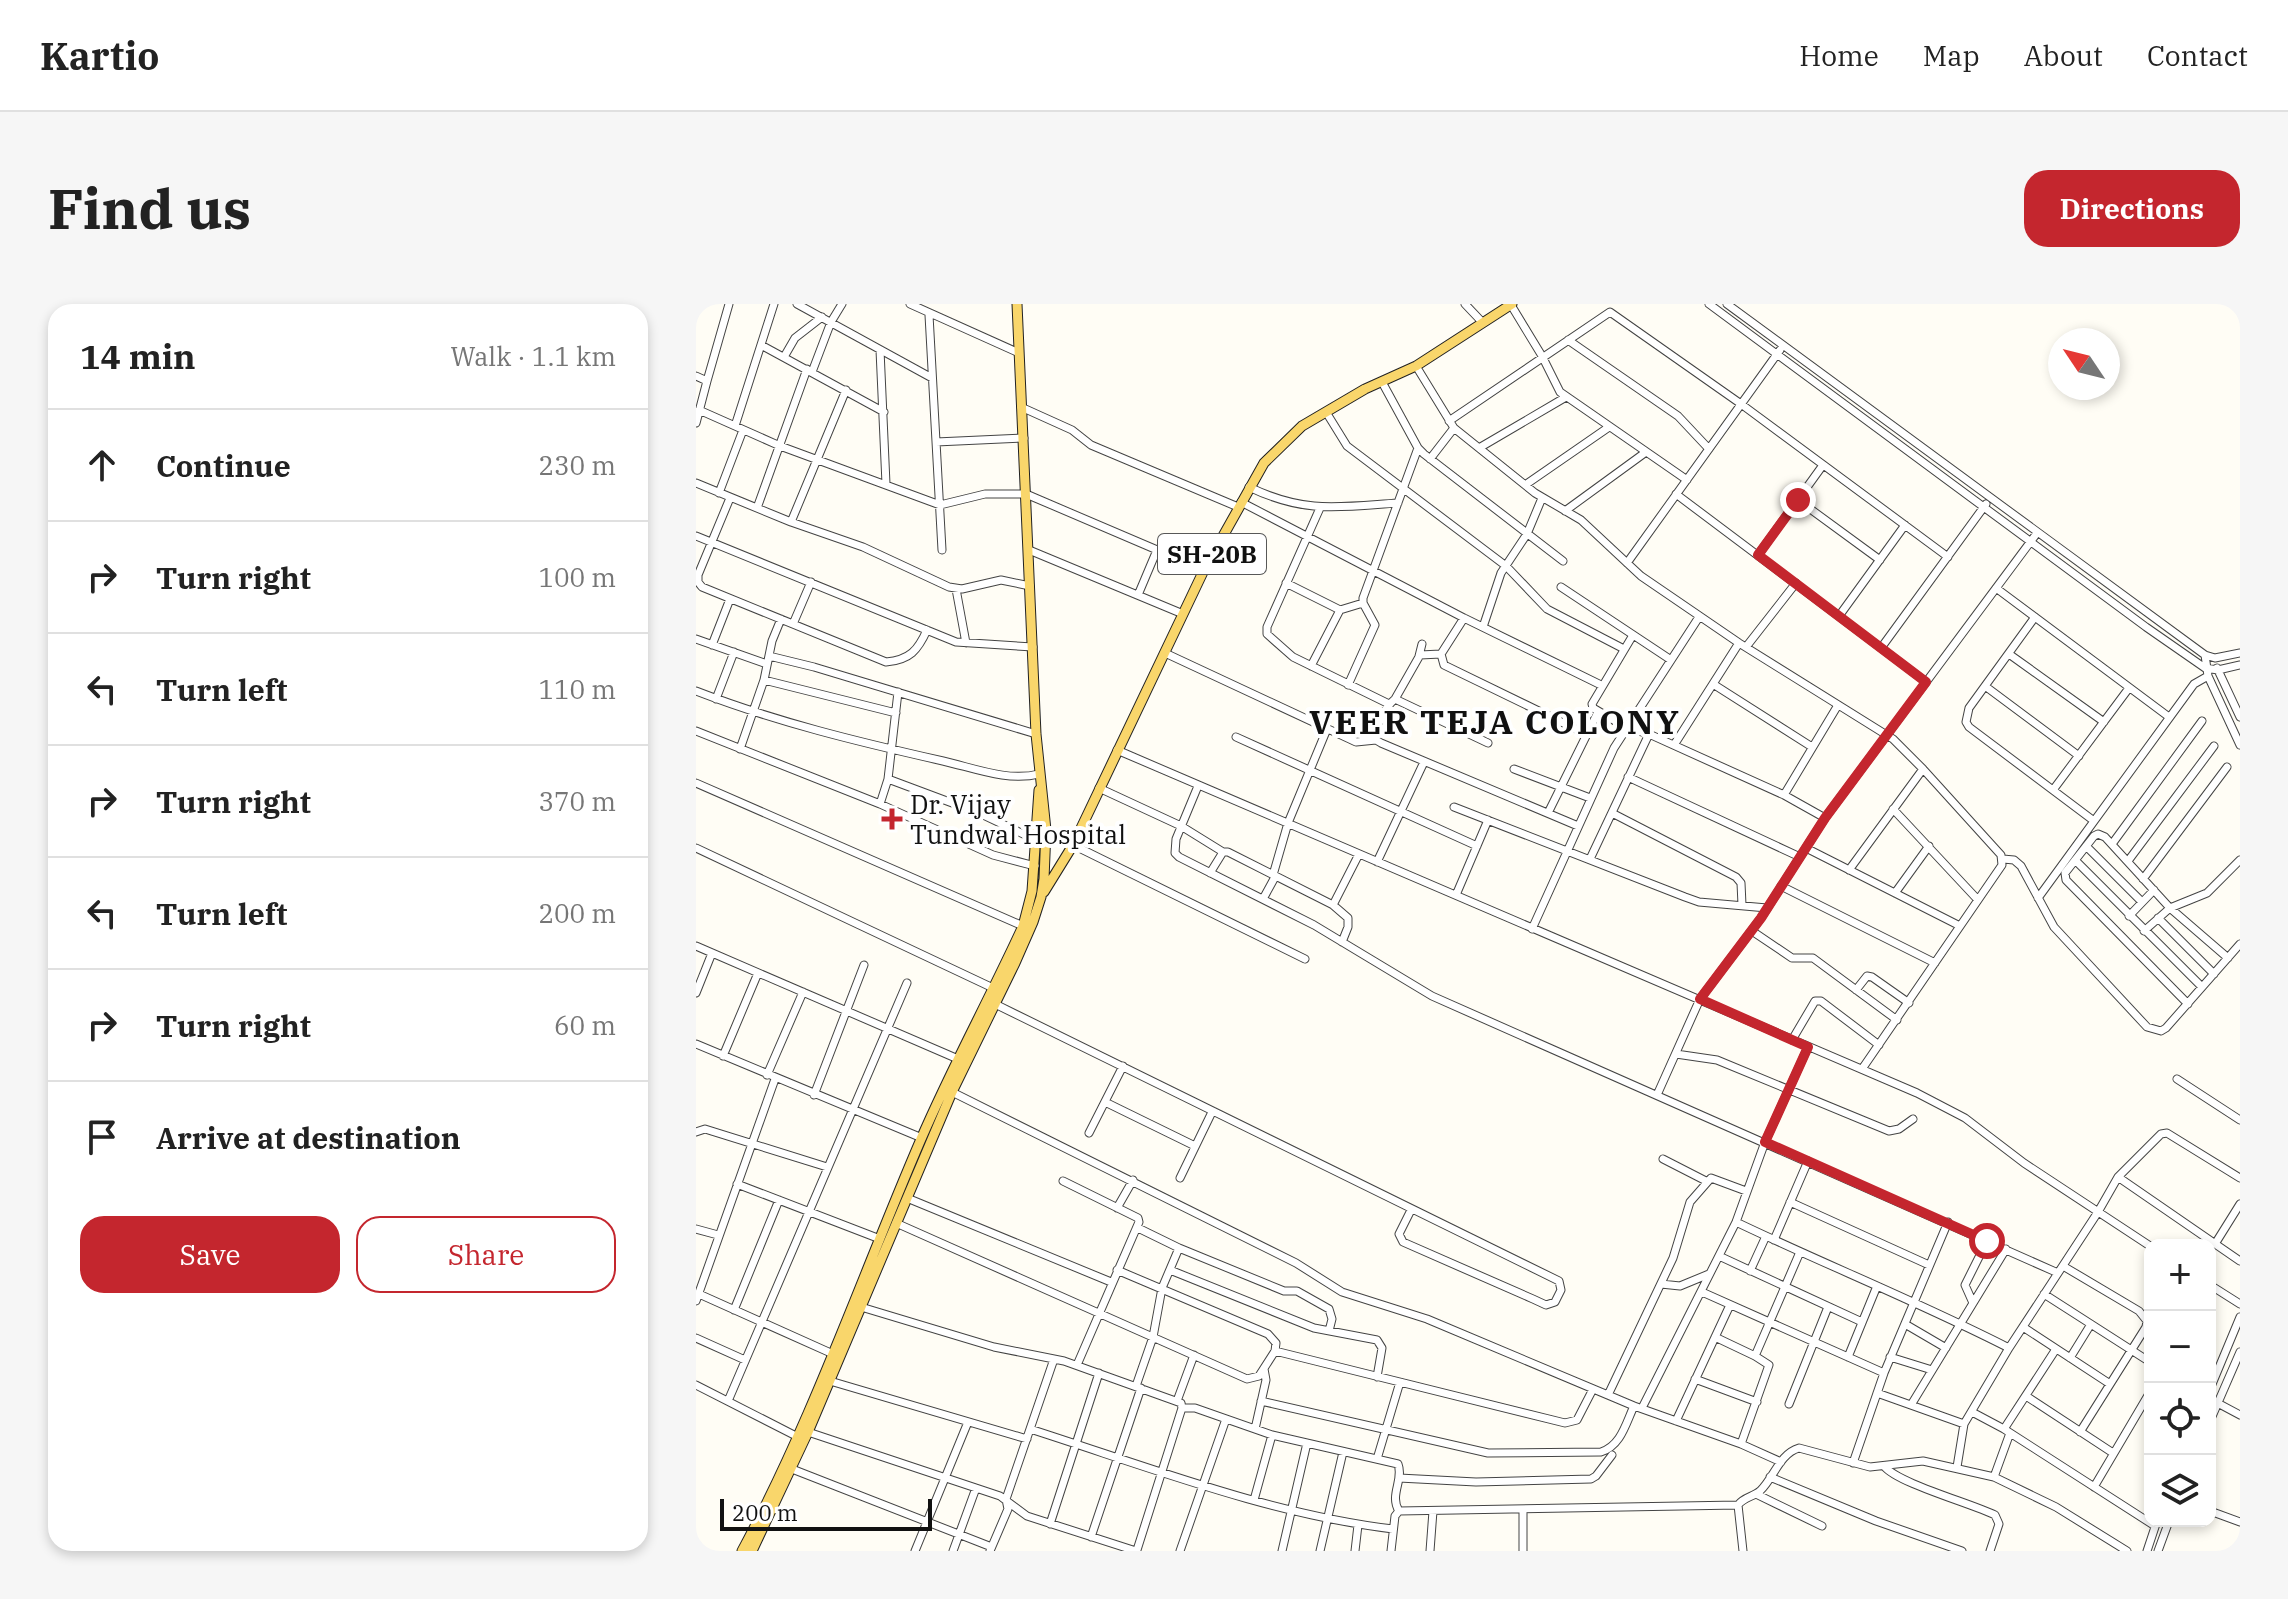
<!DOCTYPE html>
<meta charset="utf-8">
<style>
:root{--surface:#fff;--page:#f6f6f6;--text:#222;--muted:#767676;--line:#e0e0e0;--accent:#c4262e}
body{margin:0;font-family:"IBM Plex Serif",serif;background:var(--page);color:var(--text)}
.controls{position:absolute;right:24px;bottom:24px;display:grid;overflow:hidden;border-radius:16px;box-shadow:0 4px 12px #0003}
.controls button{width:72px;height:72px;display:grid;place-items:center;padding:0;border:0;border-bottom:2px solid var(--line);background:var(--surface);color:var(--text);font:40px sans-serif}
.compass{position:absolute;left:1352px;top:24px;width:72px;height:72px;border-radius:50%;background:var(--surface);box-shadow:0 4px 12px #0003;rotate:305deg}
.scale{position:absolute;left:24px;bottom:20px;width:212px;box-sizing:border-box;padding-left:8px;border:4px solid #111;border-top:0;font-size:22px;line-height:28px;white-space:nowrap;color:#111;-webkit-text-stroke:6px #fff;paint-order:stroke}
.stop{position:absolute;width:24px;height:24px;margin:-18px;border:6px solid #c4262e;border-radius:50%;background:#fff}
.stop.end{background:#c4262e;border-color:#fff;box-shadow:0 2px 8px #0008}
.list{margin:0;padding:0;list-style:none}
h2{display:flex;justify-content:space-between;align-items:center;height:104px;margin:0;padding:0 32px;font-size:34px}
h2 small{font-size:26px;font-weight:400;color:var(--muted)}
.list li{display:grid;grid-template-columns:52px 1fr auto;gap:24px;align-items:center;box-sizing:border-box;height:112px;padding:0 32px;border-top:2px solid var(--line)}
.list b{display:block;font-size:30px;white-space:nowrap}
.list em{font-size:26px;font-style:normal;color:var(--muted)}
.actions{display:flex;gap:16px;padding:24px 32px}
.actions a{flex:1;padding:18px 0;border:2px solid var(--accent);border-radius:24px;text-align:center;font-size:28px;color:var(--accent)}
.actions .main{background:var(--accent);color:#fff}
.icon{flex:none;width:44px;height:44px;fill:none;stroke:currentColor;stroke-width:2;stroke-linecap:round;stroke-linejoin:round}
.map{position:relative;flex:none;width:1544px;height:1247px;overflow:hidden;border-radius:24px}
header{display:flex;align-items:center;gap:48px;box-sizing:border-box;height:112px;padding:0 40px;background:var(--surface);border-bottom:2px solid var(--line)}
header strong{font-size:38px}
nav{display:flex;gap:44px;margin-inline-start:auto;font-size:28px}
.intro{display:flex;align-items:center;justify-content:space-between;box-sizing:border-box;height:192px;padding:0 48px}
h1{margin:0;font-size:56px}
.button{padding:20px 36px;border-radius:24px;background:var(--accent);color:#fff;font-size:28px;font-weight:700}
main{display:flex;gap:48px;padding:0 48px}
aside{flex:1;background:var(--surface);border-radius:24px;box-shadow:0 4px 12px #0003}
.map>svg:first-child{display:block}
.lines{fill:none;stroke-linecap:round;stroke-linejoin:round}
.minor-casing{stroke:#444;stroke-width:9}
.major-casing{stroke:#222;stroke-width:11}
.minor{stroke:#fff;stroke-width:7}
.major{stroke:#f9d66b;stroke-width:9}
.route{stroke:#c4262e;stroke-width:10}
.poi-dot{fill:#c4262e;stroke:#fff;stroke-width:3}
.labels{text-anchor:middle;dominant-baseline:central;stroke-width:8;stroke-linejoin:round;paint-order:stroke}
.shield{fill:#fff;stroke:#585858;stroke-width:2}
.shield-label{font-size:24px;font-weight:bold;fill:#111}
.poi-label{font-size:26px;fill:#111;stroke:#fff;text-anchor:start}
.district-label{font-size:34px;font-weight:bold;letter-spacing:2px;fill:#111;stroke:#fff}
</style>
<header>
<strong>Kartio</strong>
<nav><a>Home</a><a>Map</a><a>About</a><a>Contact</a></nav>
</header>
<div class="intro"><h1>Find us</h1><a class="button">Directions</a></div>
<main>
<aside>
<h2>14 min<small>Walk · 1.1 km</small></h2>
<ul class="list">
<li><svg class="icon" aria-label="ahead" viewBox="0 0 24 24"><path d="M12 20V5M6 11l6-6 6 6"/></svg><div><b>Continue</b></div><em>230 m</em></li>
<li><svg class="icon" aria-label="right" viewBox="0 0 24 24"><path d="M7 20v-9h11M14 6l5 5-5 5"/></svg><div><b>Turn right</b></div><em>100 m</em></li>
<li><svg class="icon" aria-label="left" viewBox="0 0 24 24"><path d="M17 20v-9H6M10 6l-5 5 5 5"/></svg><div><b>Turn left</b></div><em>110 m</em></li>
<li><svg class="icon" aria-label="right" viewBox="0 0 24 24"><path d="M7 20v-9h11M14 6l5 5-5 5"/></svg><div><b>Turn right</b></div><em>370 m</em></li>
<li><svg class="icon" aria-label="left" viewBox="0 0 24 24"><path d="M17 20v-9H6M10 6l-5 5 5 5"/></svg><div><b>Turn left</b></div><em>200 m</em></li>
<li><svg class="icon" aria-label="right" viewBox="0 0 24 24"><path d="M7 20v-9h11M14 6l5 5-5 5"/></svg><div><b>Turn right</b></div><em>60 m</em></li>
<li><svg class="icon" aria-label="arrive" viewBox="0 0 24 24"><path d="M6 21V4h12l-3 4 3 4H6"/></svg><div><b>Arrive at destination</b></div></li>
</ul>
<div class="actions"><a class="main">Save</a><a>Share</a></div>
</aside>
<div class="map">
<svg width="1544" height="1247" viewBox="0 0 1544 1247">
<rect width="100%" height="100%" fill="#fffdf5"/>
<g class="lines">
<defs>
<path id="minor" d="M101,0l135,74
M214,0l109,49
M769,0l18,19
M1013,0l437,323 59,41 13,2 22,-5
M1031,0l478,351 10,3 25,-5
M815,1l31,51 18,36 127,88
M233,11l13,235
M872,36l110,76 31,33
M65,41l123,67
M184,46l6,134
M88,53l11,-19 27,-21
M720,62l38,62 81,65 46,27 60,56 98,67 154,96 30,30 78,86 1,10 -140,204
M116,68l19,-50 11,-18
M0,72l11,5 22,-77
M686,78l36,66 6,6 139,107
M325,103l51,23 19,15 147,62
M3,106l81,36 160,59 45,-11h41l178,76
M630,108l21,34 159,120 41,43 77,40
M753,117l161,-109 131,92 207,153
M0,119l11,-42
M39,122l39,-122
M240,138l88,-4
M783,144l87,-51
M734,155l24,-31
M0,179l95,39 72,25 86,40 13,2 39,-9 29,6
M829,181l84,-58
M553,183c56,27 90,20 149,16
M23,189l24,-63
M980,190l250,188
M34,194l-32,77v7l4,5 184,75c24,-2 32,-12 41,-32
M1102,196l82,60
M545,198l223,116 137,67
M61,204l50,-139
M624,204l-53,119v7l26,23 96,47
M869,207l81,-59
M95,218l55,-132
M0,232l260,106 77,5
M333,246l154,64
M1062,251l65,-90
M931,259l153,-213
M590,279l54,27
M865,283l110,73
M1300,284l173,129
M260,285l10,54
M442,291l19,-45
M1143,312l66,-91
M1339,313l-66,91 -3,14 3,5 125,94
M768,314l-23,36 3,11 142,69
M97,320l18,-42
M787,323l18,-54 26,-39 15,-36
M937,331l-41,69 1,4 34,20 22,6 135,61 41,23
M0,335l71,25
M16,341l18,-46
M1050,343l50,-64
M1185,344l105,-144
M469,349l191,89 20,-2
M1313,350l95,68
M1509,351l3,21 32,69
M73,352l45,11 222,67
M723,352l3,-12
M615,362l29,-56 23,-7
M1521,364l23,49
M68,376l132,33
M1017,380l99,63
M652,381l27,-60 -12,-22v-5l55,-150
M1289,382l94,70
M0,387c80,31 163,51 247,70 31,7 65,21 96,13
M20,395l18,-47
M699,395l25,-44 21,-1
M0,427l184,73 113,51 42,11
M540,433l241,109
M792,439l-93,-44c-10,8 -20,29 -19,41l5,3 197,83
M978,441l65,-102
M44,445l24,-69 8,-39 9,-22
M421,446l800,343 48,25 59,45 126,83
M818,465l76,29
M932,473l172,80
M192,475l91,34 57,27
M0,479l327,143
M502,482l-22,53 -1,14 4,4 135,68 118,71 626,277
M403,484l82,38 42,26
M1357,486l76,-102
M1088,491l54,-90
M184,500l8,-25 10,-87
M758,503l231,90 14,5 68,6
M1197,505l85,91
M852,509l50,-101
M916,509l124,64 5,6 1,22
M1416,540l90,-123
M377,541l232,114
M1390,542l56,56
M0,544l297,140
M1110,544l154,78
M894,555l59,-125
M1307,555l11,1 7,6 33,61 93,100 14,4 5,-3 74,-84
M1379,556l127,127
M1432,557l86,-115
M681,558l47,-100
M1153,566l74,-101
M514,569l13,-21h5l105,53 15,13v9l-6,15
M1447,575l84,-112
M1085,582l154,77
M1199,589l34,-47
M760,591l32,-75
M1342,594l156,-214 14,-8
M567,595l12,-22 -2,-2 15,-52 39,-94
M637,601l26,-51
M1433,612l25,-26
M1462,614l56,56
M836,625l82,-181 85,-131
M1056,627l40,27h21l84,62
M1448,627l26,-23 37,-15 33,-33
M0,642l262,113
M1160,686l11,-14 5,1 37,26
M0,689l16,-40
M299,700l564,277 2,9 -6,12 -9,3 -13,-6 -130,-57 -4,-8 12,-24
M1492,700l-122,-124 -1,-7 29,-37 4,-2 7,3 65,71 58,50
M1096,736l23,-39h6l58,44
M0,740l226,94
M980,750l41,6 172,71 10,-2 14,-10
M27,752l35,-83
M71,771l36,-83
M1481,775l63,41
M256,788l344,171 46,29 85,27 207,87 107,38 40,18
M118,791l50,-130
M961,791l43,-96 61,-81 64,-100 212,-285
M409,798l90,44
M0,828l9,-3 122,38
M393,829l34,-67
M967,855l43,22
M1422,873l122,84
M484,874l32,-66
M367,877l75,37 1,4 -62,143
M41,880l143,55
M211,894l204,84
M1094,898l139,63
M421,904l16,-28
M1040,918c90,43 183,80 273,126
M200,919l351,156 12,-3 16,-25 1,-8 -8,-9 -151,-64
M442,924l41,20 105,43h13l32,18 3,10 -3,12
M0,925l22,6
M1078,936l34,-79
M1519,940l25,-40
M1023,952l143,66
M1367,962l76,45 8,10 -1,6 -66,105
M474,966l144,58 63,12 5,8 -5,29
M1054,967l16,-35
M965,980l19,2 29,-12
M1514,981l30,19
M1006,988l182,81
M3,990l134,60
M1348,990l106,68
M0,997l79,-222
M1277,999l-8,-18 22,-44
M165,1003l133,40 70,14 117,42 1,5 -45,142
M38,1006l45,-110
M1209,1020l41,24
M1327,1023l87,57
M1019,1033l40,19 14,9 -28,79
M0,1034l49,22
M579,1047l290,72 12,-3 16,-31
M1059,1052l45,-104
M1152,1053l29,-71
M1194,1053l42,13
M1374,1054l21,-34
M999,1075l62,23
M134,1077l197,58
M0,1081l100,51
M440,1082l17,-49 9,-49 17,-40
M1514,1085l30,-72
M1181,1089l87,31
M912,1091l65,-137 17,-56 21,-24 35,13
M1330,1092l87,57
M1514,1095l30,16
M32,1097l179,-418
M481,1097l17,-46
M565,1097l227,52 113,-1c20,-6 25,-29 33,-46
M1093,1100l39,-97
M1215,1101l95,-156
M486,1104h13l77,27 126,29c6,16 -9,31 1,47
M946,1104l94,-186 29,-80 43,-95
M1276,1108l32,17 151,97
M980,1117l54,-116
M1514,1117l30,-69
M334,1125c119,38 239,85 363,100
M559,1125l11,-49 -2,-11
M1308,1125l52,-80
M112,1128l192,64 27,20 109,35
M681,1155l23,-77
M1157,1159l31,-90 64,-151
M1188,1162c13,17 86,37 111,49l4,9 -9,27
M1261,1163l7,-43 45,-76 89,-136 20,-35 43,-43 6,-1 73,45
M96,1165l197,77
M1074,1173l106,44 86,30
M1298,1173l16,-44
M703,1174l77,4 115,-3 5,-3 16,-21
M1398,1183l56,-95
M1060,1190l66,32
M558,1196l18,-65
M827,1206v41
M1514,1207l30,11
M354,1220l49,-151
M395,1233l50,-149
M219,1247l53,-129
M257,1247l23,-63
M294,1247l18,-42 -2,-10 48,-140
M484,1247l46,-132
M586,1247l25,-108
M624,1247l23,-99
M659,1247l3,-26
M695,1247l4,-35 4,-5 339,-6
M734,1247l3,-40
M1047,1247l-5,-46c6,-8 15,-8 22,-14 14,-13 19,-37 39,-43l71,19 53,-6 71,16 62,30 71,44
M1451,1247l10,-30
M1462,1247l11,-30"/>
<path id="major" d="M348,588l29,-47 131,-275 60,-107 38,-37 63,-37 51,-23 96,-62
M46,1247c71,-132 120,-275 179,-412 31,-72 69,-141 102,-213l9,-35 7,-101
M56,1247l56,-119 144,-340 63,-129 18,-41 8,-25 3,-18 2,-49 -10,-96 -19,-430"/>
</defs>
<use href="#minor" class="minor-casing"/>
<use href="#major" class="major-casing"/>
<use href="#minor" class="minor"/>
<use href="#major" class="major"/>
</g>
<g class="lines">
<path class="route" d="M1102,196l-40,55 168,127 -101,136 -64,100 -61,81 108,48 -43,95 222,99"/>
</g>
<path class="poi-dot" d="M192 503h8v8h8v8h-8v8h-8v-8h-8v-8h8z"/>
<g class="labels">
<rect class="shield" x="462" y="230" width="108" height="40" rx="6"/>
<g class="shield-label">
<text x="516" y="250">SH-20B</text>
</g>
<g class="poi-label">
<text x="214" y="500">Dr. Vijay<tspan x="214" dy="30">Tundwal Hospital</tspan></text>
</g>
<g class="district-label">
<text x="799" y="417">VEER TEJA COLONY</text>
</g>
</g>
</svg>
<div class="controls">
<button>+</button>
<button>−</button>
<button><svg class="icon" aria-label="locate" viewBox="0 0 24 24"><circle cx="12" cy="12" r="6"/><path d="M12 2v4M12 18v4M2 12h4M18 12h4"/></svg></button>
<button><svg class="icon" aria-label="layers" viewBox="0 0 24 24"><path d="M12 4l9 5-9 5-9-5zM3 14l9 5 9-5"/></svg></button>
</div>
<svg class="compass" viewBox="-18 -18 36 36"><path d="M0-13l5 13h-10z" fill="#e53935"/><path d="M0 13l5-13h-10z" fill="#767676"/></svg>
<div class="scale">200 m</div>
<div class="stop" style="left:1291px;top:937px"></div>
<div class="stop end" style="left:1102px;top:196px"></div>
</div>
</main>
